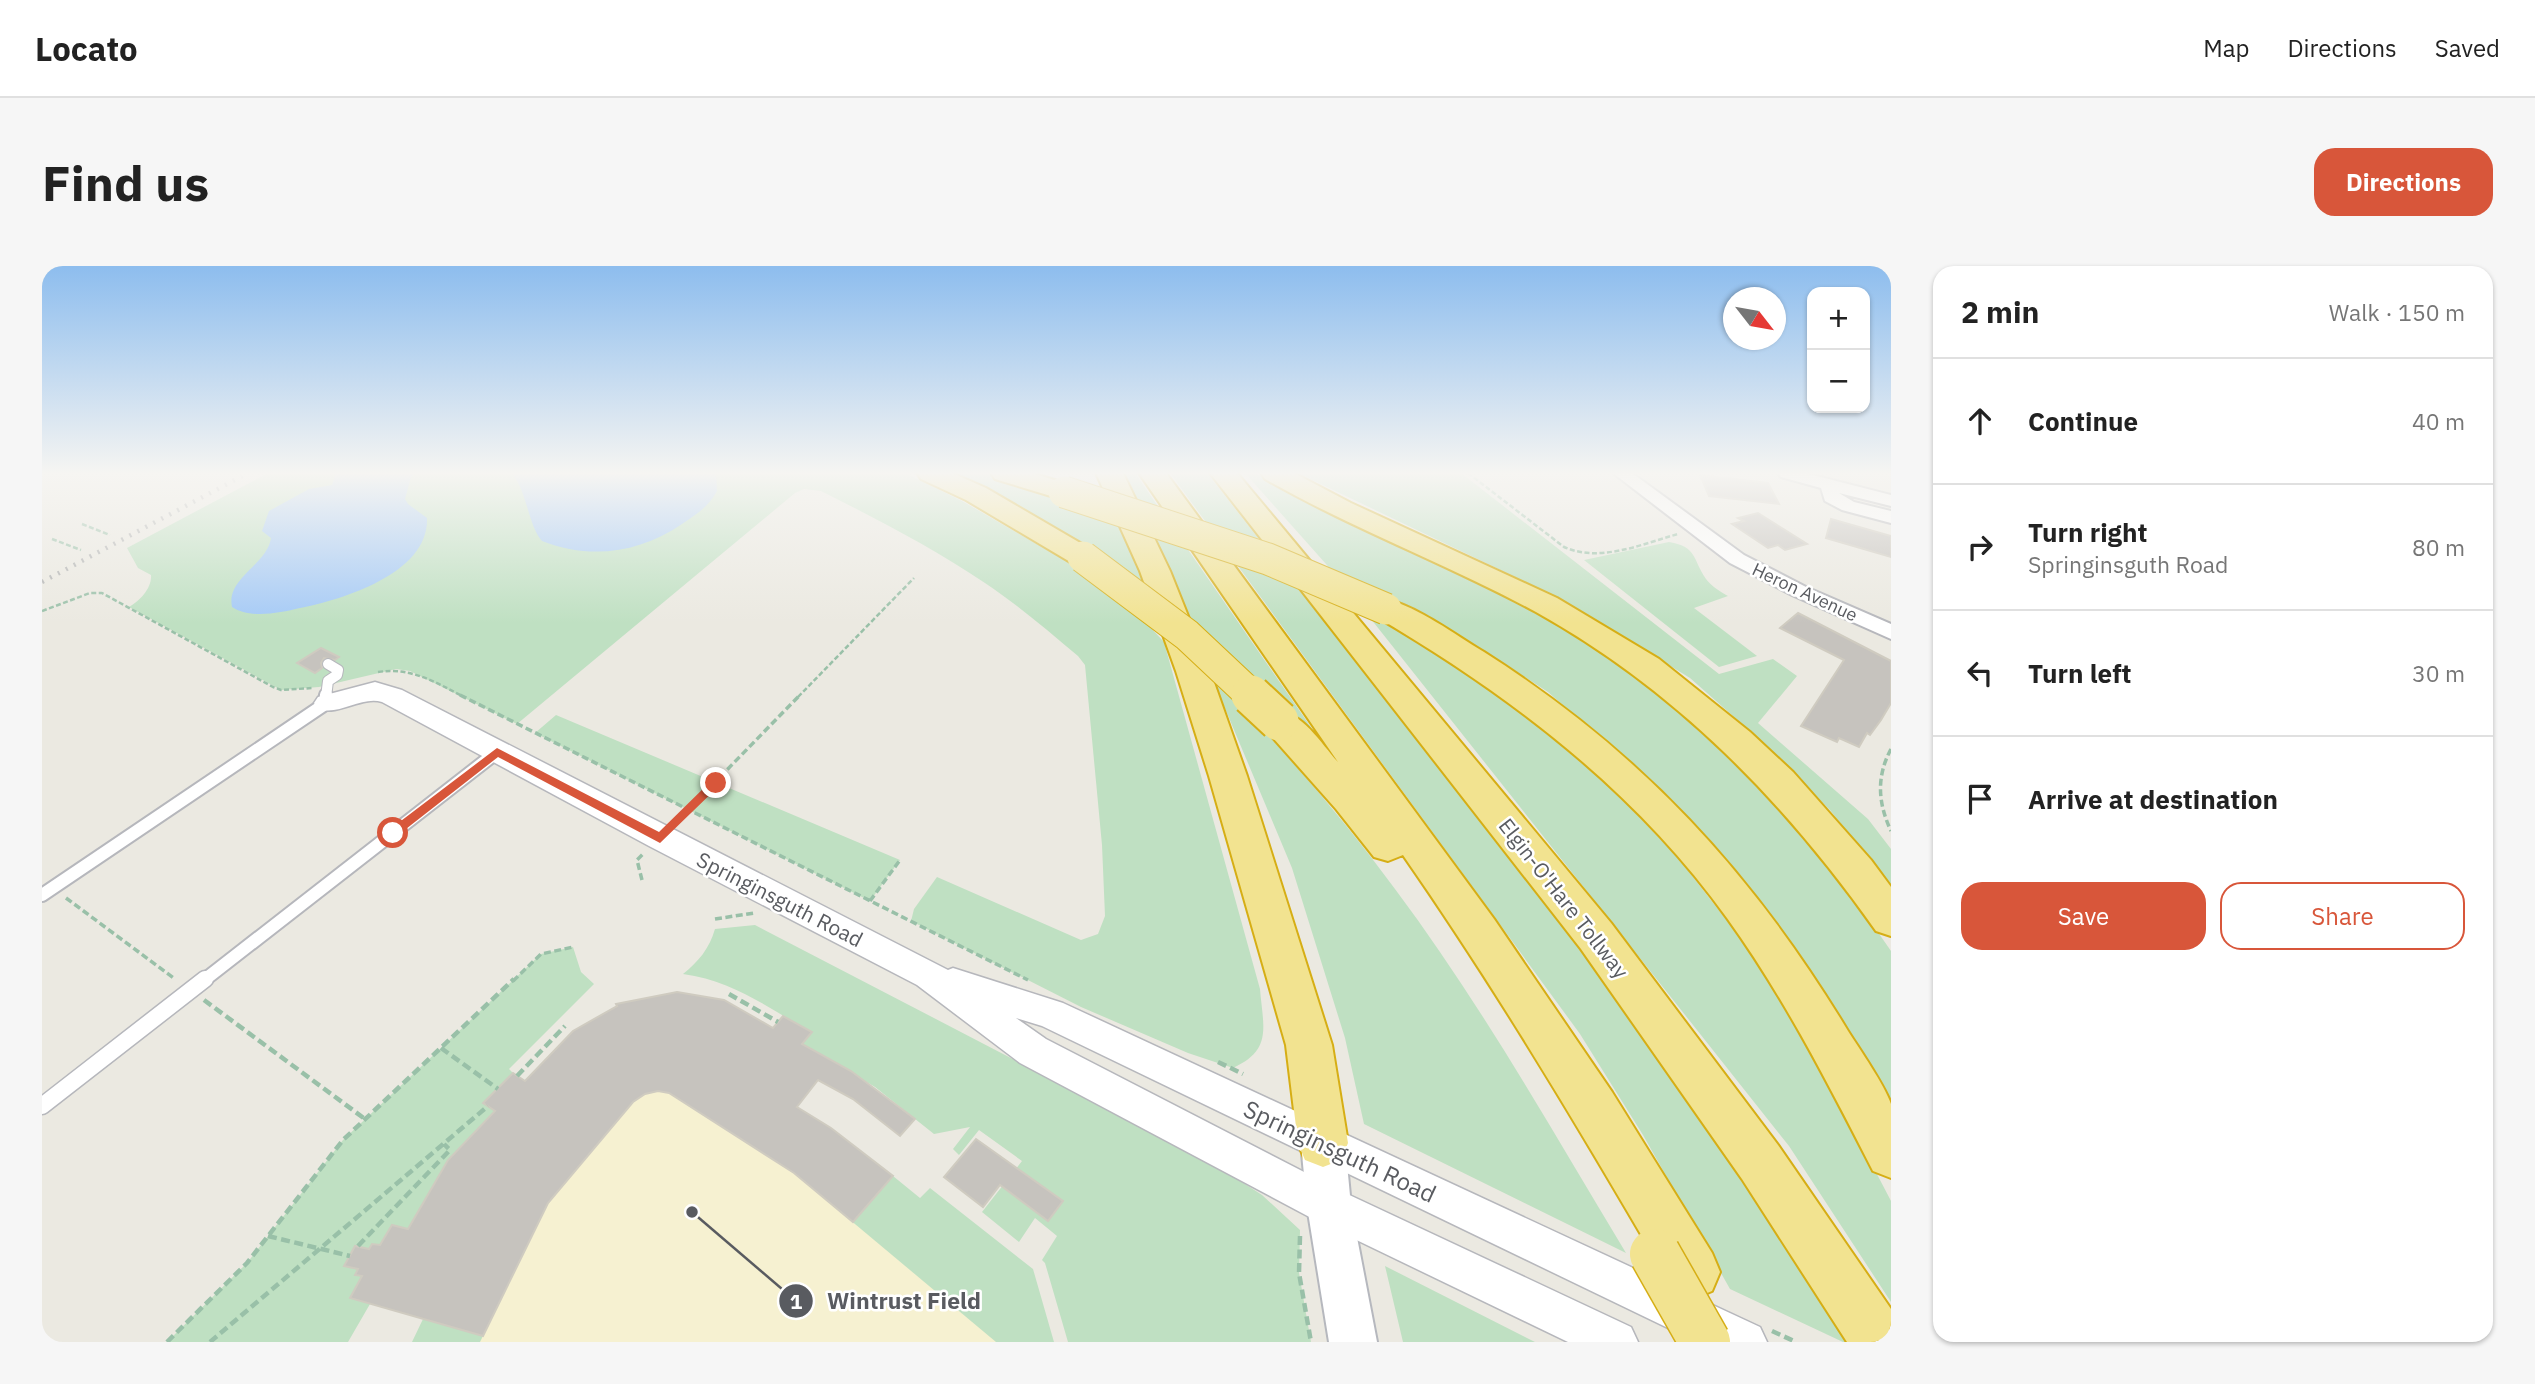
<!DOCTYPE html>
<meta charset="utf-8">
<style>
:root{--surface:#fff;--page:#f6f6f6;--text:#222;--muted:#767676;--line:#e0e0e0;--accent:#d8563a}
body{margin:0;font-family:"IBM Plex Sans",sans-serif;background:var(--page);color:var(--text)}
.controls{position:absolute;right:21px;top:21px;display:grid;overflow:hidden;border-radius:14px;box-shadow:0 2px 5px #0004}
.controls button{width:63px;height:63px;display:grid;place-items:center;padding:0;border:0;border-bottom:2px solid var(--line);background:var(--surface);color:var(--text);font:35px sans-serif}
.compass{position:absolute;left:1681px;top:21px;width:63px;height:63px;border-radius:50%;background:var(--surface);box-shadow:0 2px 5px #0004;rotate:121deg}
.stop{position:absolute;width:21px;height:21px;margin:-16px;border:5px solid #d8563a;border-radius:50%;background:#fff}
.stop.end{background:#d8563a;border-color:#fff;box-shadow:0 2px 7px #0008}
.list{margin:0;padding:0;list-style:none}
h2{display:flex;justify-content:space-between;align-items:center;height:91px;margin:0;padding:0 28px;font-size:30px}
h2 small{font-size:23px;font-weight:400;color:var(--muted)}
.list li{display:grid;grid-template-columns:46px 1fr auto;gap:21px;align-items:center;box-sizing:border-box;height:126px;padding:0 28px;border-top:2px solid var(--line)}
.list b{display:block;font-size:26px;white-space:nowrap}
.list p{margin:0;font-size:23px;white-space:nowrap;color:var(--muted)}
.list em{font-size:23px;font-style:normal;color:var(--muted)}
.actions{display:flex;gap:14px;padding:21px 28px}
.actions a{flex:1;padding:16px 0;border:2px solid var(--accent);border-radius:21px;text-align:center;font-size:24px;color:var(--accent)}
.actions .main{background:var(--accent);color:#fff}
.icon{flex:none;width:38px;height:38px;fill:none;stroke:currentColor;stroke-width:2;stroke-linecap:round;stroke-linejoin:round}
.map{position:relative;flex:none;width:1849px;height:1076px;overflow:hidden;border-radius:21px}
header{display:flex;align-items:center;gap:42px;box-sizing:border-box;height:98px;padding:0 35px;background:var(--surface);border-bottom:2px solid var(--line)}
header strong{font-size:33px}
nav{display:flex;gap:38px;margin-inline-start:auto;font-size:24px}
.intro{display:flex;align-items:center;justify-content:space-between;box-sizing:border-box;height:168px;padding:0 42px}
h1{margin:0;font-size:49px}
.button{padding:18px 32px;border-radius:21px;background:var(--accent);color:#fff;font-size:24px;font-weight:700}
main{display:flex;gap:42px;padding:0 42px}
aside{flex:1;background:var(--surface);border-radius:21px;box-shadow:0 2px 5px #0004}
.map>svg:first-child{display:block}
.green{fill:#bfe0c2;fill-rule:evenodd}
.sand{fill:#f6f1d1}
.water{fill:#a5caf6}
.building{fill:#c6c3be;stroke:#cfcbc0;stroke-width:2}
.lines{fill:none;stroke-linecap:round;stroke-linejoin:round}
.service-far2-casing{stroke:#b6b7bc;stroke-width:12}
.service-far1-casing{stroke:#b6b7bc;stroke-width:16}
.service-casing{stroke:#b6b7bc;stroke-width:19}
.minor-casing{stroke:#b6b7bc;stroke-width:4}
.tertiary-casing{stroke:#b6b7bc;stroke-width:3}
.secondary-casing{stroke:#b6b8be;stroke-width:4}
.motorway-casing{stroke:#d6ae15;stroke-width:4}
.path-far2{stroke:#99c0a8;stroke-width:2.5;stroke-dasharray:5 2.5;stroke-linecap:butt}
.path-far1{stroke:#99c0a8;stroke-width:3.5;stroke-dasharray:7 3.5;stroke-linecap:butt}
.path{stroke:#99c0a8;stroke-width:4.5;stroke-dasharray:9 4.5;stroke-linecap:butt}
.service-far2{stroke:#fff;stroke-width:10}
.service-far1{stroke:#fff;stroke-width:12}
.service{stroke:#fff;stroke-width:16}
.minor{fill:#fff;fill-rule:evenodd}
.tertiary{fill:#fff;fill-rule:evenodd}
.secondary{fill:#fff;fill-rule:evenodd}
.motorway{fill:#f2e390;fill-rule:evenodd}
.rail{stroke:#b1b2b2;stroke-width:4.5;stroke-dasharray:2 7;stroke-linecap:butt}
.motorway-bridge-far2-casing{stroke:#d6ae15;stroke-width:33;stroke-linecap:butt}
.motorway-bridge-far1-casing{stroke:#d6ae15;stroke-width:43;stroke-linecap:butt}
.motorway-bridge-casing{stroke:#d6ae15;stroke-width:53;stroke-linecap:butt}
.motorway-bridge-far2{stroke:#f2e390;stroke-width:31}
.motorway-bridge-far1{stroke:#f2e390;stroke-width:39}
.motorway-bridge{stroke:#f2e390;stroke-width:50}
.route{fill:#d8563a}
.labels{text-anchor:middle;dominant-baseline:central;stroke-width:5;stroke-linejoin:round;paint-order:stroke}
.far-street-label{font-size:18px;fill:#595b60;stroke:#fff}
.street-label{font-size:21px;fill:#595b60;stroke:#fff}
.near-street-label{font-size:24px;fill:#595b60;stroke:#fff}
.leader{fill:none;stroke:#595b60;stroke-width:2.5}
.callout-dot{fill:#595b60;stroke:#fff;stroke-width:2.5}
.mark-label{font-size:21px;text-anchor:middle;font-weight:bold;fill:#fff}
.callout-label{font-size:23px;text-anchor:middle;font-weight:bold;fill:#595b60;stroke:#fff;stroke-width:5;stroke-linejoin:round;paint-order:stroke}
</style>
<header>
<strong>Locato</strong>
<nav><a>Map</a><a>Directions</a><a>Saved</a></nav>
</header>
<div class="intro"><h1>Find us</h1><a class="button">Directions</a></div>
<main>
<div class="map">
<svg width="1849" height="1076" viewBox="0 0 1849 1076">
<rect width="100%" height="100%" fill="#ebe9e1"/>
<path class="green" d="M226,207h637l57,28 108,62 55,37 39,42 96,347c3,38 13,61 -27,79l-45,-15 -107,-46 -170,-86 3,-12 23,-32 144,63 17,-6 7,-18 -3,-71 -17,-180 -7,-9c-30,-25 -60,-51 -93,-73 -52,-35 -108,-64 -164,-92l-17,-2 -9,4 -278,231 -107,-53 -14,-2 -77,18 -38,3 -152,-83c11,-6 23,-19 22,-32l-13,-7 -11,-20zM279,382l17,10 -23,15 -17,-9z
M906,207h37l128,42 35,76z
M1078,207h15l198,286 -146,-138z
M1128,207h37l374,474 97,135 177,260h-12l-113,-53 -87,-154 -63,-101z
M1203,207h10l92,49 187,88 72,44 61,46 73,62 78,84 73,105v157l-128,-201 -92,-107 -123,-108 -74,-48 -119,-65 -21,-6z
M1256,207h163l258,201 54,-15 24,17 -39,47 110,96 23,30v39l-61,-78 -80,-79 -60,-53 -129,-79z
M1627,276c29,5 23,17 37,37 5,7 15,13 22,17l-34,12 63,48 -38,11 -135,-107z
M1321,343l82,46 74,52 79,66 81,86 77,99 78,134 57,109v101l-102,-156z
M1169,409c66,67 128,138 184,214 86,115 157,241 231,364l-262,-129 -19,-86 -53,-170z
M514,449l344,145 -30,41 -335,-168z
M713,659l456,237 51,33 38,35 -1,43 12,69h-243l-23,-79 -3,-3 15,-24 -22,-18 -16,24 -37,-30 40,-51 -43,-31 -20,25 -6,-6 17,-22 -36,7 -59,-47 -73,-43 9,-12c-43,-24 -77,-51 -128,-58 16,-13 26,-25 32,-45z
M531,681l8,25 13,12 -85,85 4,4 -29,30 11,8 -47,49 -40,69 -16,-4 -12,20 -11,4 -14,-3 -11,20 14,3 -3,6 7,1 -12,22 20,6 -22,38h-181l80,-79 96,-123 198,-186z
M616,825l136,82 59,49 40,-46 27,22 10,-10 103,81 21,73h-642l11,-23 60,17 65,-133 85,-101 12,-8z
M1343,1000l150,76h-132z"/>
<path class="sand" d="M616,825l11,2 125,80 202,169h-516l68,-139 85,-101 12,-8z"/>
<path class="water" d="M294,207h81l-6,4 -6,22 3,5 19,14c2,55 -83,81 -127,90 -21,5 -50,11 -68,-1 -6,-29 35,-42 39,-69l-9,-7 7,-20 40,-22 23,-4z
M470,207h204l1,18c-8,15 -20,23 -35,33 -43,29 -91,36 -140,17 -14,-16 -14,-47 -30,-68z"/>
<path class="building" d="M1658,209l68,8 11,21 -70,-8z
M1716,247l49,31 -22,6 -7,-5 -10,3 -36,-24 12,-3 -6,-3z
M1789,253l60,17v21l-65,-19z
M1756,347l93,48v42l-10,17 -11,15 -3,-2 -8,14 -20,-9 -2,4 -36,-16 43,-66 -64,-32z
M279,382l18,9 -4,3 -11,-2 -3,5 1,5 -7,5 -18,-10z
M635,726l47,8 49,28 10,-12 29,16 -10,12 49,27 64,48 -15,17 -47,-37 -35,-19 -21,27 34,21 62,48 -40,46 -59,-49 -125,-80 -11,-2 -13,3 -12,8 -85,101 -65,133 -133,-38 12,-22 -7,-1 3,-6 -14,-3 11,-20 14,3 3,-5 8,1 12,-20 16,4 40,-69 47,-49 -12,-8 30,-30 12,8 48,-50 44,-25 -1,-2z
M934,873l87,62 -15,20 -48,-36 -17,22 -39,-30z"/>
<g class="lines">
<defs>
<path id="service-far2" d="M284,431l2,-16 9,-6 1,-5 -10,-6"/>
<path id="service-far1" d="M0,629l283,-191 1,-9
M161,715l294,-229"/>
<path id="service" d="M0,840l163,-127"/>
<path id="minor" d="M1571,207h19l112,82 62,32 85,37v15l-99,-44 -62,-32z
M1736,207h27l86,22v11l-52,-13 15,9 37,9v12l-49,-13 -17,-9 -4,-13 -40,-11z"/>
<path id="tertiary" d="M333,416l27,8 546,280 5,-2 110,35 697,324 7,15h-70l-655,-316 -26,-8 30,21 297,153 288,135 7,15h-70l-253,-122 -295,-157 -103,-78 -268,-139 -267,-144c-21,-6 -42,14 -64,7l-4,-6 4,-6z"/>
<path id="secondary" d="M1281,856l15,6 7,15 6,63 26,136h-48l-22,-136 -6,-63 7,-15z"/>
<path id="motorway" d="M875,207h35l34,15 108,63 4,6 -4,6 -11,3 -11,-3 -106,-63 -45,-21z
M949,207h41l42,13 4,6 -4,6 -10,2 -69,-21z
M1054,207h27l47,98 40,100 37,105 85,269 16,98 -7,17 -18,7 -18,-7 -7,-17 -12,-98 -77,-269 -33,-105 -36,-100z
M1097,207h27l328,446 118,173 100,161 8,19 -8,19 -19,8 -19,-8c-86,-148 -173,-295 -271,-436l-15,6 -14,-4 -38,-48 -70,-79 -5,-9 5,-9c31,-9 53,29 72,50z
M1168,207h27l374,450 167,222 113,164v33h-44l-105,-163 -161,-230z
M1219,207h33l57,30 206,95 102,61 91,73 43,40 78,88 20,27v49l-15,-5c-92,-130 -200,-241 -340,-319 -89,-48 -183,-83 -271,-133z
M1344,333c34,9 68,35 98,53 157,100 268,220 364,379 12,19 36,53 43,73 0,15 0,57 0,74l-18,-7c-44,-86 -89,-174 -146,-253 -92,-128 -217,-223 -352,-302l-5,-7 5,-7z"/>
</defs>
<use href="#service-far2" class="service-far2-casing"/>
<use href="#service-far1" class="service-far1-casing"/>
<use href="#service" class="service-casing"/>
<use href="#minor" class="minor-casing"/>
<use href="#tertiary" class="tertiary-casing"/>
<use href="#secondary" class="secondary-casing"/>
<use href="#motorway" class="motorway-casing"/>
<path class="path-far2" d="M1426,207l96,74c36,16 78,-3 114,-13
M40,258l28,11
M10,273l29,11
M0,345l48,-18h12l171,94 8,3 32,-2
M336,406c33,-5 57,10 86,25
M756,431l116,-119"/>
<path class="path-far1" d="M418,429l568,285
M1849,483c-15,28 -13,54 0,82
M634,556l124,-127
M600,614l-5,-20 6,-6
M24,632l109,81
M828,635l30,-41
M673,653l39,-6
M471,715l28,-27 32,-7"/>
<path class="path" d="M687,728l49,28
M162,734l161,119
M399,782l57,41
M1176,796l25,12
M475,810l48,-50
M226,970l82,20
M1258,970l-1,37 12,69
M316,980l92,-96 -6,-6
M1730,1065l24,11
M125,1076l80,-79 96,-123 171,-161
M168,1076l278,-236"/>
<use href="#service-far2" class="service-far2"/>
<use href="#service-far1" class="service-far1"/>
<use href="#service" class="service"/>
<use href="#minor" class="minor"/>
<use href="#tertiary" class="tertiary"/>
<use href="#secondary" class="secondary"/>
<use href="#motorway" class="motorway"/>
<path class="rail" d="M0,316l206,-109"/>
<defs>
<path id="motorway-bridge-far2" d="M1022,226l204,67 118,50
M1041,291l104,78 66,62"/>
<path id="motorway-bridge-far1" d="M1209,429l28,26"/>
<path id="motorway-bridge" d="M1613,988l50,88"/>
</defs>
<use href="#motorway-bridge-far2" class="motorway-bridge-far2-casing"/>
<use href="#motorway-bridge-far1" class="motorway-bridge-far1-casing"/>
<use href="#motorway-bridge" class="motorway-bridge-casing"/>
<use href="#motorway-bridge-far2" class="motorway-bridge-far2"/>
<use href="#motorway-bridge-far1" class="motorway-bridge-far1"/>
<use href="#motorway-bridge" class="motorway-bridge"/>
</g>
<linearGradient id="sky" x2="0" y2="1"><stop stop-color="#8dbdee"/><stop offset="0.58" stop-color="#f6f5f2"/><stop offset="1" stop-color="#f6f5f2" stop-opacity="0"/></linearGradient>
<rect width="1849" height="357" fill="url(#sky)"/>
<path class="route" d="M455,482l162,84 53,-52 4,-1 6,4 -62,60 -162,-86 -101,79h-8v-6z"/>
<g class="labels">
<g class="far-street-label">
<text transform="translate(1763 326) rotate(25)">Heron Avenue</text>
</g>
<g class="street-label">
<text transform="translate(1522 632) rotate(52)">Elgin-O'Hare Tollway</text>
<text transform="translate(738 633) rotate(27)">Springinsguth Road</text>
</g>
<g class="near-street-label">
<text transform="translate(1298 885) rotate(25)">Springinsguth Road</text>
</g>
</g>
<path class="leader" d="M650 946L754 1035"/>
<g class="callout-dot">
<circle cx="650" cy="946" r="7"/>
<circle cx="754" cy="1035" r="18"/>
</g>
<g class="mark-label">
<text x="754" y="1043">1</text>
</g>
<g class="callout-label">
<text x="862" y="1043">Wintrust Field</text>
</g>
</svg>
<div class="controls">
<button>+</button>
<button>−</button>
</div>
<svg class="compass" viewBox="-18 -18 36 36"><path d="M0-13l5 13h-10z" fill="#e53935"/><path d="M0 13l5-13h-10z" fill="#767676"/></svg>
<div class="stop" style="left:351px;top:567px"></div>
<div class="stop end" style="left:674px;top:517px"></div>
</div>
<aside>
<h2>2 min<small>Walk · 150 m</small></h2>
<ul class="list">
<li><svg class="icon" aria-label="ahead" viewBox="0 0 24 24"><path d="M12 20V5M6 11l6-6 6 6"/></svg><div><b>Continue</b></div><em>40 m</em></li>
<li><svg class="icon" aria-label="right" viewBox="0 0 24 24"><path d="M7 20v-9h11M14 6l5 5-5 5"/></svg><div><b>Turn right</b><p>Springinsguth Road</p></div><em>80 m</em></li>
<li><svg class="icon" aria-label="left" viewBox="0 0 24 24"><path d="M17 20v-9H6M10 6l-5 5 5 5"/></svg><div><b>Turn left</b></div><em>30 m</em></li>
<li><svg class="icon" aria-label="arrive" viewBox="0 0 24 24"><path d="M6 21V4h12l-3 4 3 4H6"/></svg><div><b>Arrive at destination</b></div></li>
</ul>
<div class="actions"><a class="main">Save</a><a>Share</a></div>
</aside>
</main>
